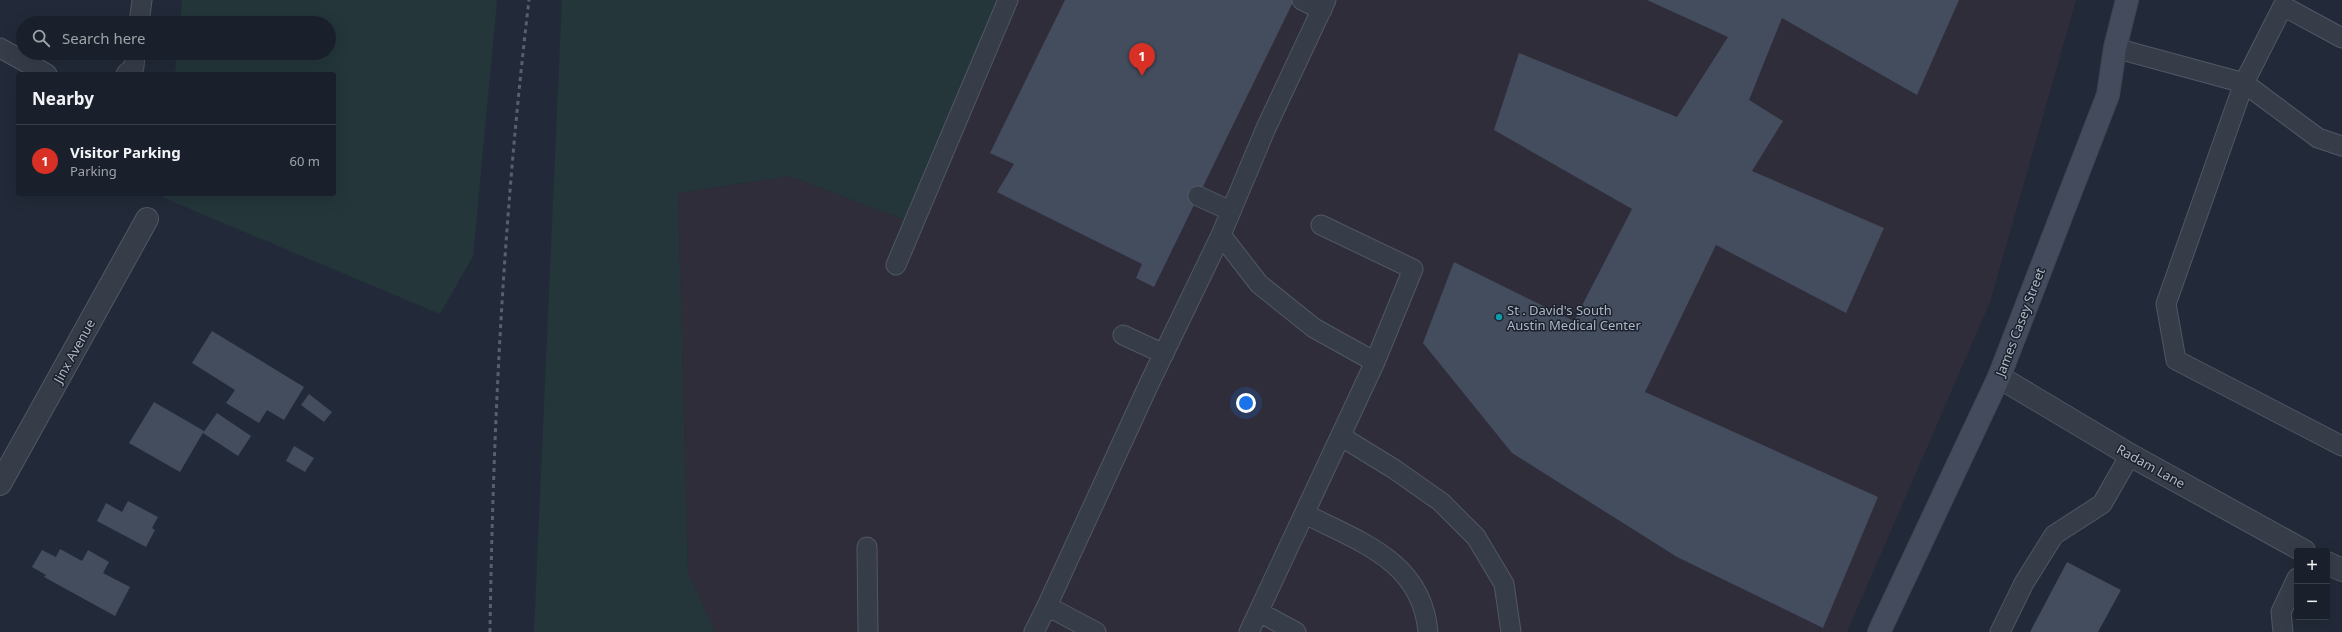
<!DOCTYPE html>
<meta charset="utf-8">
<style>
:root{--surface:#1a202b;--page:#232833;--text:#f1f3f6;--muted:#9fa3a9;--line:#383e47;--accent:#d93025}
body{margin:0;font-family:"Noto Sans",sans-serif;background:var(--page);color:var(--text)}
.controls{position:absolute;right:12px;bottom:12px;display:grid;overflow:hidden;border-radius:4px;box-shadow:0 4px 16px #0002}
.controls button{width:36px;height:36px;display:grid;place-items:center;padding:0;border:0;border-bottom:1px solid var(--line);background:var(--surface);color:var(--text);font:20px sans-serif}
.you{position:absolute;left:1246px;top:403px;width:14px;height:14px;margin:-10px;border:3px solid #fff;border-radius:50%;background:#1a73e8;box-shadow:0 0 0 6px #1a73e833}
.badge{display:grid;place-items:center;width:26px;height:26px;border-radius:50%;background:var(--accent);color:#fff;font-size:13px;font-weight:700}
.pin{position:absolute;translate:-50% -33px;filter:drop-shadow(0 1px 2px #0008)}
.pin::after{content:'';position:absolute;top:21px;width:14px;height:12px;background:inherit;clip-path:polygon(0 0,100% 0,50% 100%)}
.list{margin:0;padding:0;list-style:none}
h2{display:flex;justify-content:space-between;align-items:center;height:52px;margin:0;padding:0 16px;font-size:17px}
h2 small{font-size:13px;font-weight:400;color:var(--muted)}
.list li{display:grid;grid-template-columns:26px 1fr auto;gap:12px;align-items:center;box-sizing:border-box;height:72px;padding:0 16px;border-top:1px solid var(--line)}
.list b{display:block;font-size:15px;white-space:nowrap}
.list p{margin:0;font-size:13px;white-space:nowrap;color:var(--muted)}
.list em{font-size:13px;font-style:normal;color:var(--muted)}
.icon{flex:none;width:22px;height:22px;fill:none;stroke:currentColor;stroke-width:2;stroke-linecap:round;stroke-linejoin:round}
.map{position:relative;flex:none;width:2342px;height:632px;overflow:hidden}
.search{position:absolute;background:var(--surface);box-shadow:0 4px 16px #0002;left:16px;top:16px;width:320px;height:44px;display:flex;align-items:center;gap:10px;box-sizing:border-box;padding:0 14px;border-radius:22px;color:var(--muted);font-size:15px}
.panel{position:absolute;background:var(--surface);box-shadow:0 4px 16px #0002;left:16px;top:72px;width:320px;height:124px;border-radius:4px}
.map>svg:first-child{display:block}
.medical{fill:#302d3b}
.green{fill:#24363a}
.building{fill:#434d5e}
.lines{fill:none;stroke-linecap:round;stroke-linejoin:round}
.lane-casing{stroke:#515764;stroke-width:21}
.street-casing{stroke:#515764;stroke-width:24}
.secondary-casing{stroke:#3f4652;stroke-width:24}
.lane{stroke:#363d49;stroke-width:19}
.street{stroke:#363d49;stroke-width:22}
.secondary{stroke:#444b5c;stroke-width:22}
.rail{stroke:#586070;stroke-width:3;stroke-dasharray:4 4;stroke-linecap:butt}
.culture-dot{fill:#0f9aa8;stroke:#1b222e;stroke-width:1.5}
.labels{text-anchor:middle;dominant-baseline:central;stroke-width:3;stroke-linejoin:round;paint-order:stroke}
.poi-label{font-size:13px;fill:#b1b7c5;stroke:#1b222e;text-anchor:start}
.street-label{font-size:13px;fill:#b1b7c5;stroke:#1b222e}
</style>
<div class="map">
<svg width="2342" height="632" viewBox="0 0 2342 632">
<rect width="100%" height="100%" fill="#222a39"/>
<path class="medical" d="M1007,0h1069l-86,302 -143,330h-1132l-27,-59 -10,-380 112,-17 115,44z"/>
<path class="green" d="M182,0h315l-24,256 -33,58 -276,-116v-4h170v-120h-159l2,-21h152v-30h-149z
M562,0h445l-102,220 -115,-44 -112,17 10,380 27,59h-181z"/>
<path class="building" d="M1065,0h229l-140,287 -18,-9 6,-14 -145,-72 17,-28 -24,-11z
M1647,0h312l-42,95 -135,-77 -33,82 34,21 -31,50 132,57 -38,85 -130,-68 -71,147 233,105 -55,131 -146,-71 -165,-104 -89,-110 31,-81 120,59 58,-112 -138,-79 25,-77 158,64 51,-80z
M212,331l92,56 -20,33 -17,-10 -8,13 -33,-20 9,-13 -43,-27z
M309,394l23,18 -8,10 -23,-17z
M154,402l50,29 -24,41 -51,-29z
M217,413l34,23 -13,20 -35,-23z
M294,446l20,12 -9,14 -19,-11z
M128,501l30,16 -6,11 3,2 -9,17 -49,-26 9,-18 16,9z
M60,549l22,12 6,-11 21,12 -6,11 27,14 -15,29 -71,-39 2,-2 -14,-8 10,-17 14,7z
M2067,562l54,28 -23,42h-68z"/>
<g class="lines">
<defs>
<path id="lane" d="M1302,0l20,10
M139,23l3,-23
M0,48l47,26
M2115,48l129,35 39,-77 59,32
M126,74l8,-7 1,-14
M2342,146l-24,-8 -74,-55 -78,221 10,56 166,86
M1198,196l33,15
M1321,225l92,44 -38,93
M896,265l112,-265
M1123,335l41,19
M1342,437l52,32 47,33 35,35 28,47 7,48
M1305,514c55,28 117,47 123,118
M867,547l1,85
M1047,606l102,-222 72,-149
M1259,612l37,20
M1034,632l13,-26 49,26
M1249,632l126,-270 -61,-34 -55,-44 -38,-49 45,-107 60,-128
M2000,632l24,-49 30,-48 48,-31 28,-49
M2283,632l-2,-20 16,-34"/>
<path id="street" d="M1999,377l131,78 174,96
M0,484l147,-265
M2327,563l15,7"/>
<path id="secondary" d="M1879,632l120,-255 109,-282 7,-47 12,-48"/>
</defs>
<use href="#lane" class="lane-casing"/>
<use href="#street" class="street-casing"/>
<use href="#secondary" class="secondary-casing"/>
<use href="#lane" class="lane"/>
<use href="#street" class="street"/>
<use href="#secondary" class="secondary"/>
<path class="rail" d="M490,632c3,-211 14,-422 39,-632"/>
</g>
<circle class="culture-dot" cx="1499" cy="317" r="4"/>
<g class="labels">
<g class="poi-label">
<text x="1507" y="310">St . David's South<tspan x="1507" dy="15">Austin Medical Center</tspan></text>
</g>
<g class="street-label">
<text transform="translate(2020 322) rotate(-69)">James Casey Street</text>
<text transform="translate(74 351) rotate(-61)">Jinx Avenue</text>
<text transform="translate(2151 466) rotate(29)">Radam Lane</text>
</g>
</g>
</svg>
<div class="controls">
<button>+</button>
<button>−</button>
</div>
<div class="you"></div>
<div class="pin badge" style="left:1142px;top:76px">1</div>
<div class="search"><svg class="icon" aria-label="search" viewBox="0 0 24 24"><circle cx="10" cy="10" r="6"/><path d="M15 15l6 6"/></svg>Search here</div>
<section class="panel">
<h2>Nearby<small></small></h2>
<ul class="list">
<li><span class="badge">1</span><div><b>Visitor Parking</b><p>Parking</p></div><em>60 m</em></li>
</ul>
</section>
</div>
